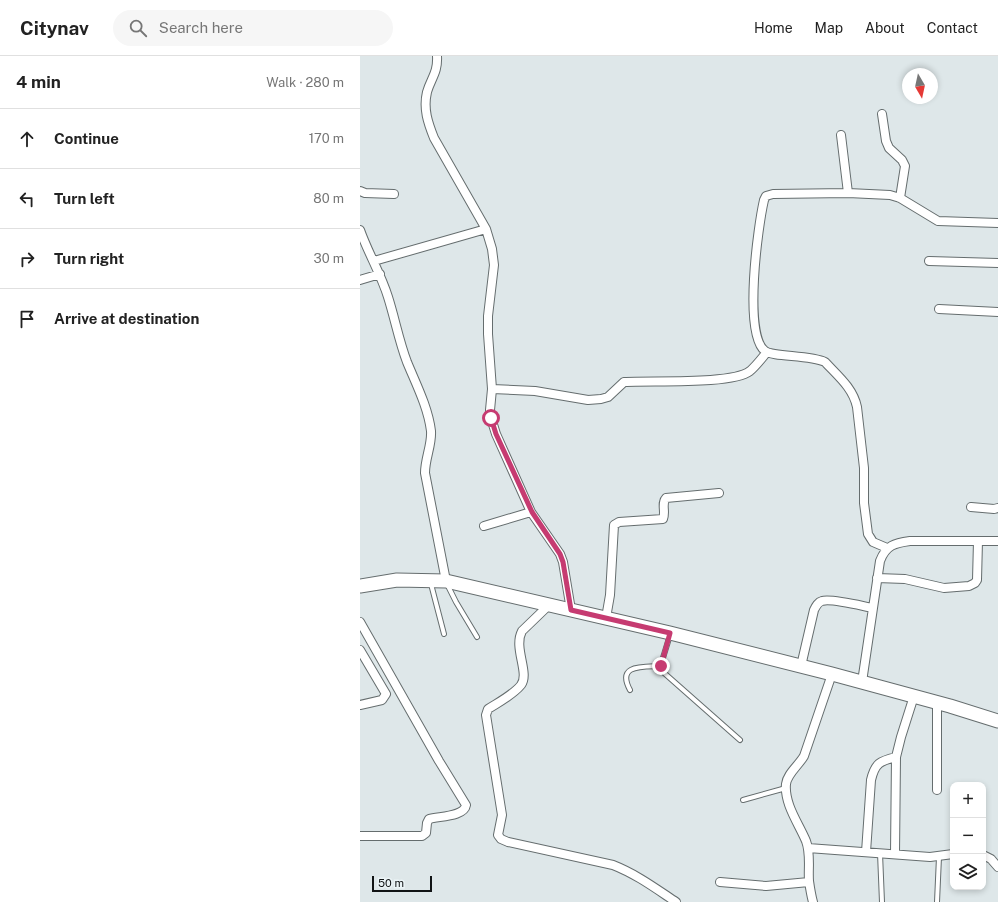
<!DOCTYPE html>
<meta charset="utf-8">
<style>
:root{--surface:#fff;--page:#f6f6f6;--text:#222;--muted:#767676;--line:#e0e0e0}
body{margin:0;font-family:"Public Sans",sans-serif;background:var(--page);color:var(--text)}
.controls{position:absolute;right:12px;bottom:12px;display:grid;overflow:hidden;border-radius:8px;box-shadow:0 2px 6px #0003}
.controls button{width:36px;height:36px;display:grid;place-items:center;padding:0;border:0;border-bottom:1px solid var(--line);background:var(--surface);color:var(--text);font:20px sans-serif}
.compass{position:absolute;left:542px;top:12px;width:36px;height:36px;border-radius:50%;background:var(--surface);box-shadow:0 2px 6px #0003;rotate:171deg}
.scale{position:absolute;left:12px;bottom:10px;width:60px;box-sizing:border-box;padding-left:4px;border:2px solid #111415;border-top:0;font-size:11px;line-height:14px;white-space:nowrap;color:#111415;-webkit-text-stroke:3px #ebf4f6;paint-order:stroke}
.stop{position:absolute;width:12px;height:12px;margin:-9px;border:3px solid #c63b71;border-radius:50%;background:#fff}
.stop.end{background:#c63b71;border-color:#fff;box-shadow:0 1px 4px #0008}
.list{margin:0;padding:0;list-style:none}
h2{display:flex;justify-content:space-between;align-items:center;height:52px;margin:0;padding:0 16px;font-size:17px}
h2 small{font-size:13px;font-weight:400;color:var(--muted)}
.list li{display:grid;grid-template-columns:26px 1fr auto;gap:12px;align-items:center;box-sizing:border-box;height:60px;padding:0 16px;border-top:1px solid var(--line)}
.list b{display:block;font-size:15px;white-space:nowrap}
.list em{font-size:13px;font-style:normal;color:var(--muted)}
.icon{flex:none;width:22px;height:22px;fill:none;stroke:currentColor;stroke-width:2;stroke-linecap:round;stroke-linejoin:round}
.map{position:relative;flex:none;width:638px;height:846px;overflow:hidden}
header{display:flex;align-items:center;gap:24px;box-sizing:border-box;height:56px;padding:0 20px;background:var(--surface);border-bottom:1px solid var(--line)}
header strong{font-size:19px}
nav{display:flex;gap:22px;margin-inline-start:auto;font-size:14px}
.search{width:280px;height:36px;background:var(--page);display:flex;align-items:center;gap:10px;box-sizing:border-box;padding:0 14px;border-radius:22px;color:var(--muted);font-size:15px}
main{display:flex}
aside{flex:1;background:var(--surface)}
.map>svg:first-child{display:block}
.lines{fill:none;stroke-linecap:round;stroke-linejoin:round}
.lane-casing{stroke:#656d6e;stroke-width:6}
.street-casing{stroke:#656d6e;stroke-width:10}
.primary-casing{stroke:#656d6e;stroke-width:15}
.lane{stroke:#fff;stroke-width:4}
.street{stroke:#fff;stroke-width:8}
.primary{stroke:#fff;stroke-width:13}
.route{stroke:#c63b71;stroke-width:5}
</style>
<header>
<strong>Citynav</strong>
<div class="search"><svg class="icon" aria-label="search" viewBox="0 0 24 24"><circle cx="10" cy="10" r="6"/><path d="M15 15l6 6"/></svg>Search here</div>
<nav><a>Home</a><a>Map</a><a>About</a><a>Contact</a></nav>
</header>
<main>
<aside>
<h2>4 min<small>Walk · 280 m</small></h2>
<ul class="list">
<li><svg class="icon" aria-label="ahead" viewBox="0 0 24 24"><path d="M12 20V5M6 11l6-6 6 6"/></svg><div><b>Continue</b></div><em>170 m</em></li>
<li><svg class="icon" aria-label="left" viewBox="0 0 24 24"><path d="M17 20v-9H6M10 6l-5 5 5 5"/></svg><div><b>Turn left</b></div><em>80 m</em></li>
<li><svg class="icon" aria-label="right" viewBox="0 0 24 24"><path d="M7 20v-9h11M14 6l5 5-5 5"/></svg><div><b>Turn right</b></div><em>30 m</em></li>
<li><svg class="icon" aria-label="arrive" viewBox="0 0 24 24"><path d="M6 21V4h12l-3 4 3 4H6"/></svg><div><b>Arrive at destination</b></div></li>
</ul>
</aside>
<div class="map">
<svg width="638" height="846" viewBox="0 0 638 846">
<rect width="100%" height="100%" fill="#dee7e9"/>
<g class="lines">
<defs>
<path id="lane" d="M71,528l13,50
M87,528l9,18 21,35
M310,579l-8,26 -1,5 2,6 77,68
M270,634c-14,-26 13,-23 31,-24
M383,744l43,-12
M520,797l2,49
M577,846l2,-45"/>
<path id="street" d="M77,0c1,17 -6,22 -10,36 -4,17 1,31 7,46l52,91 6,20 2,16 -6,51v18l4,55 -2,21 1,8 5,16 35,78 29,42 3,8 8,48
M522,58l4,27 3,7 13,12 3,6 -5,32
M481,79l7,58
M0,135l5,2 29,1
M0,174c8,23 21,44 28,67 7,22 11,44 19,65 9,22 21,45 24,69 1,14 -6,27 -6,42l21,108
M14,205l112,-32
M569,205l69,2
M0,224l20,-6
M579,253l59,3
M132,333l43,2 53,9 13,-1 7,-2 16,-15c26,-2 108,3 126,-11 6,-5 12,-13 17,-19
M611,451l23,2 4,-1
M124,470l47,-14
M527,492l-14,-6 -5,-8 -4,-31v-35l-7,-61c-4,-19 -19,-31 -32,-45 -15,-7 -52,-5 -60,-11 -22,-17 -7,-125 -1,-151l2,-4 7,-2 75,-1 42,2 10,3 38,23 60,2
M517,522l28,1 39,9 25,-2 6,-3 2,-3 1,-39
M189,549l-27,26c-9,17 8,42 -1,54 -8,10 -22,17 -33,24l-2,6 16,100 -4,20 3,4 7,3 105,23c23,9 42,23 63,37
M246,562l4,-23 4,-70 5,-3 44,-3c3,-7 -2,-16 3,-21l53,-5
M0,566l79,139 27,44c-2,12 -27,11 -37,14l-2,4 -1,10 -4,3h-62
M0,594l26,44 -4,6 -22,5
M441,610l13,-56c2,-4 4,-8 8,-9 9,-3 40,5 51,7
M502,626l18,-121c6,-16 15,-18 30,-20h88
M577,734v-87
M448,792l122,9 23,-3
M506,796l5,-72c4,-17 9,-19 25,-23
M535,798l1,-97 5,-20 13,-41
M623,799l8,4 7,8
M360,826l46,4 43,-4
M453,846c-2,-7 -3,-14 -4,-21 -1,-13 2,-27 -3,-40 -7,-17 -22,-37 -20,-57 1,-10 13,-19 18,-28l28,-82"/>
<path id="primary" d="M0,530l37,-6 49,1 224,52 162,41 118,32 48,15"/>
</defs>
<use href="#lane" class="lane-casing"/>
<use href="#street" class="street-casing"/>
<use href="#primary" class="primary-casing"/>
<use href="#lane" class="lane"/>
<use href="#street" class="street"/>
<use href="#primary" class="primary"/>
</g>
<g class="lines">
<path class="route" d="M131,362l5,16 36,78 28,42 3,8 8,48 99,23 -9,33"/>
</g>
</svg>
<div class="controls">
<button>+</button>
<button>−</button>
<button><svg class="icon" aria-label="layers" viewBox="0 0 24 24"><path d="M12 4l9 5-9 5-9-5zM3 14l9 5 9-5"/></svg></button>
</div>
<svg class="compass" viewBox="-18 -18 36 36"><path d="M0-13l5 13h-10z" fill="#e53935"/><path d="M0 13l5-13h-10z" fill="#767676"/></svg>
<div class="scale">50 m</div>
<div class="stop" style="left:131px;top:362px"></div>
<div class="stop end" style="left:301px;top:610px"></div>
</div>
</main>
